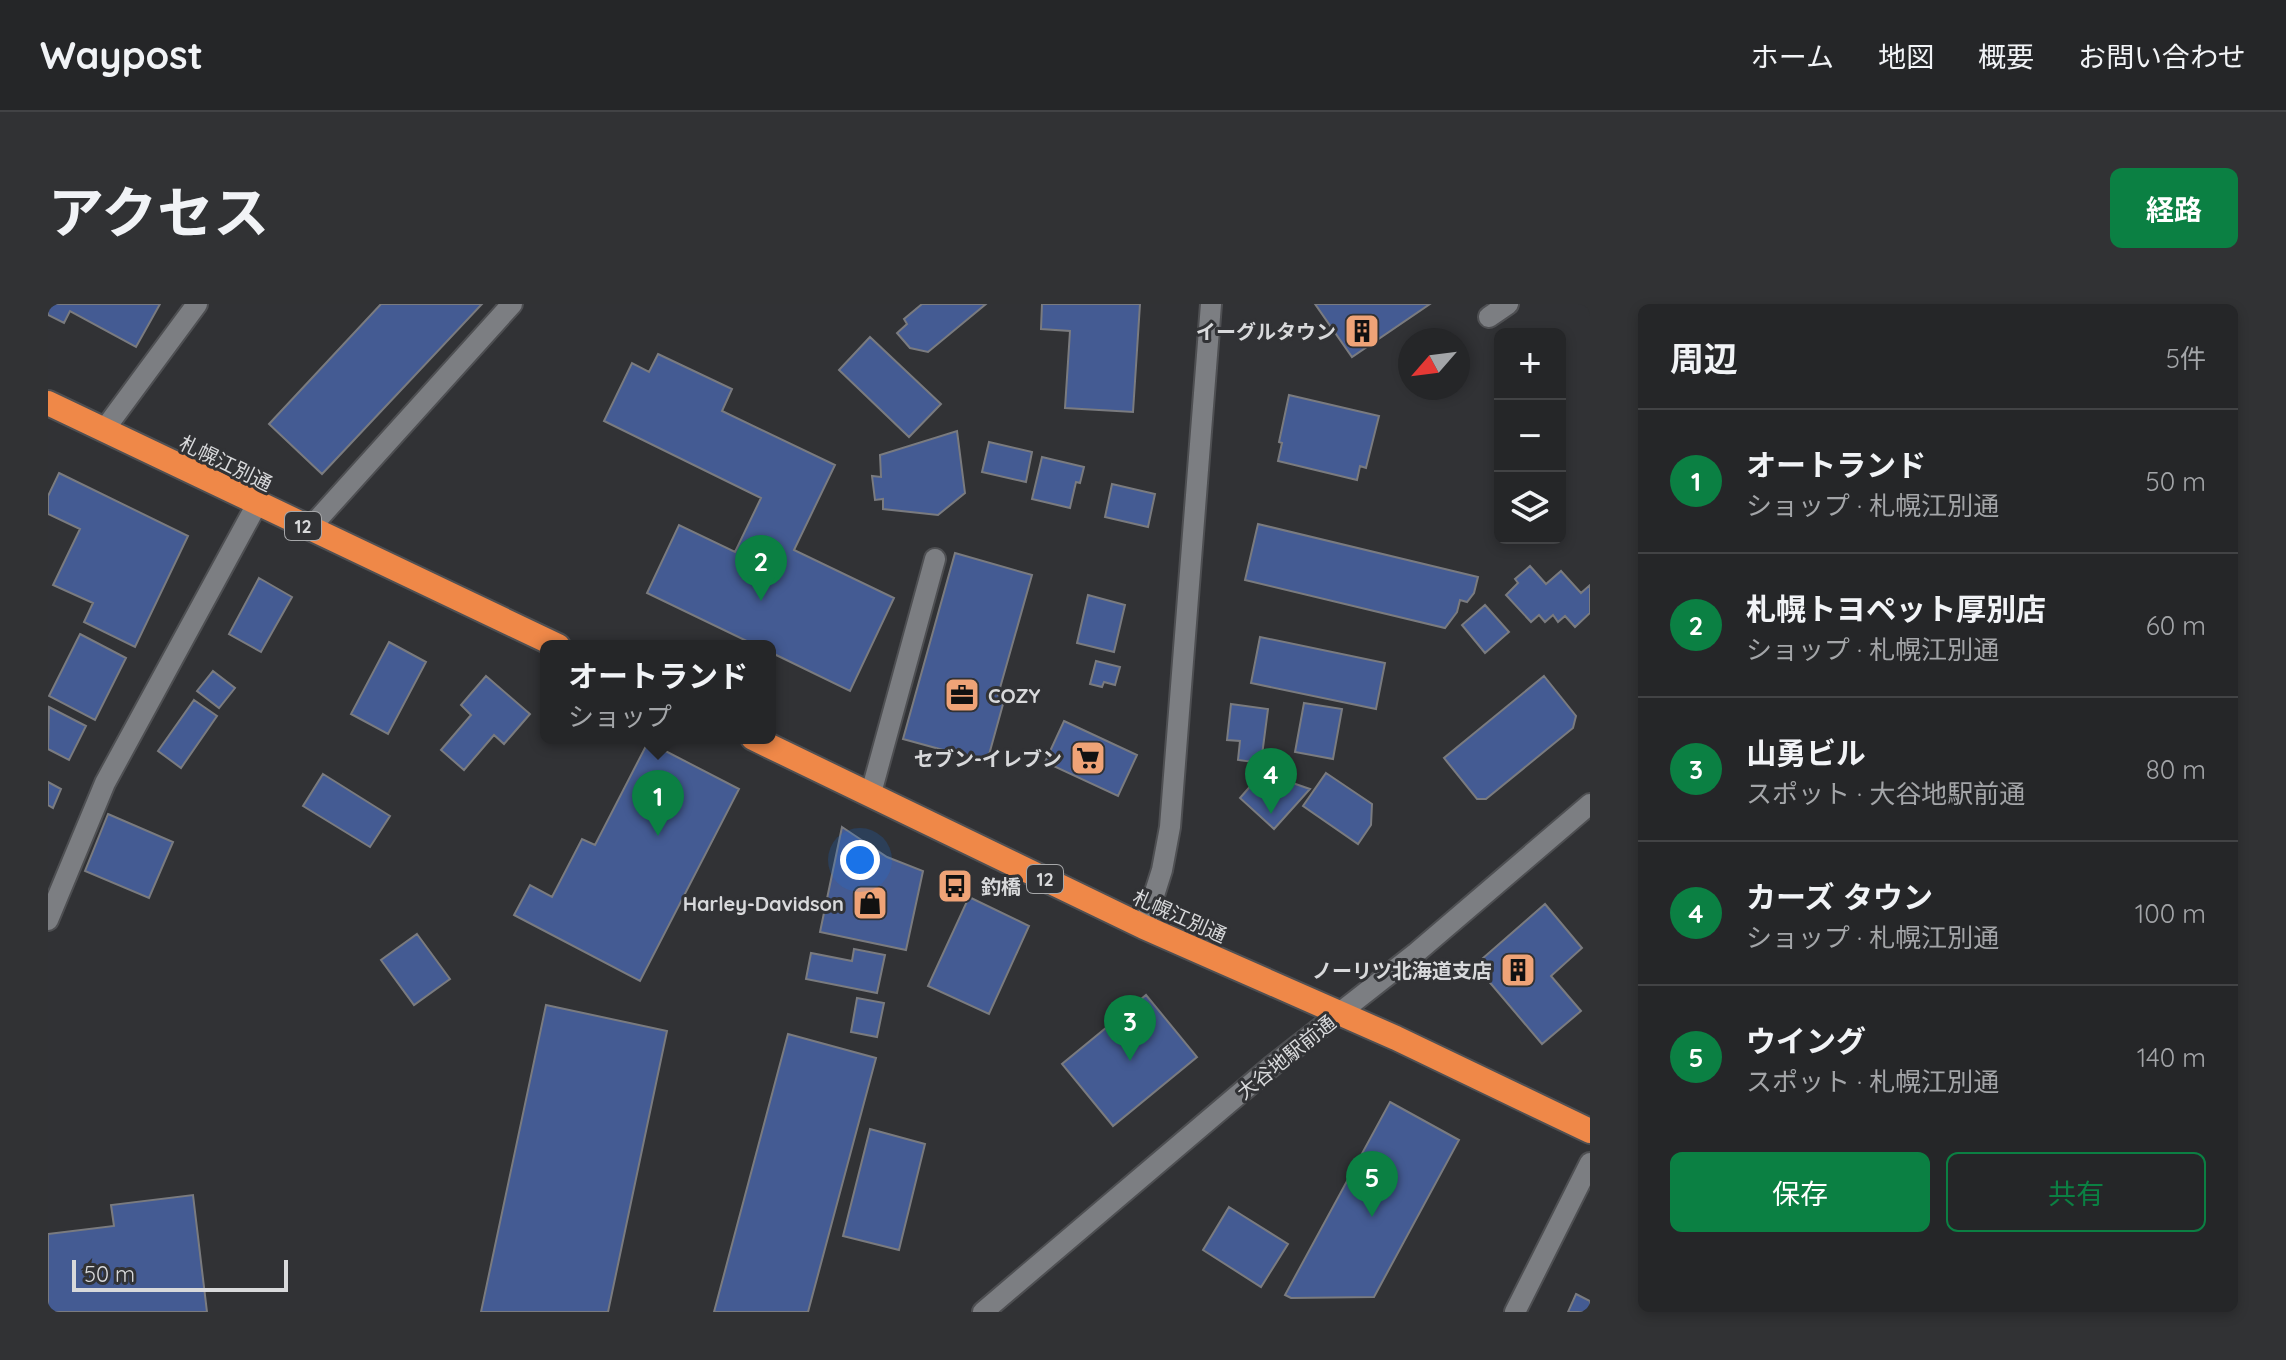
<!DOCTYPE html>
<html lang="ja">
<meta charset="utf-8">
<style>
:root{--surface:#252628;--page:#313234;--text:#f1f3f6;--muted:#a3a5a8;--line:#424345;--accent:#0b8043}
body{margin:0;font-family:Quicksand,"Noto Sans JP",sans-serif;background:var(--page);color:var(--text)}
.controls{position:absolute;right:24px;top:24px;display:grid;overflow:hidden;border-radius:12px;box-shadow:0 4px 12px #0003}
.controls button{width:72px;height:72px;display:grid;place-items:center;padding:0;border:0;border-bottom:2px solid var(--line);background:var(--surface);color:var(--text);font:40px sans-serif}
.compass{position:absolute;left:1350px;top:24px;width:72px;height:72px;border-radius:50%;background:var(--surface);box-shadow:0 4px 12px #0003;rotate:242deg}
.scale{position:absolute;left:24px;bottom:20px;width:216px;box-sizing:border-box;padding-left:8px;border:4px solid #d8d9db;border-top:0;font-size:22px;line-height:28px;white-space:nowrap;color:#d8d9db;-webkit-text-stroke:6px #313235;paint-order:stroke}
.you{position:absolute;left:812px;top:556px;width:28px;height:28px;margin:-20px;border:6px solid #fff;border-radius:50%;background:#1a73e8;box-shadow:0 0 0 12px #1a73e833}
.badge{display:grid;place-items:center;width:52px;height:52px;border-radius:50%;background:var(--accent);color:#fff;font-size:26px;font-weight:700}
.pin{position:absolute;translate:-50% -66px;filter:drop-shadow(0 2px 4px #0008)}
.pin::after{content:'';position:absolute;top:42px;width:28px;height:24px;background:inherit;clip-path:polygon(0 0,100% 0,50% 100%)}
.popup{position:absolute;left:492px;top:336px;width:236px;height:104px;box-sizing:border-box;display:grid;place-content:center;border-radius:12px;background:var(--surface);filter:drop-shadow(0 2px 6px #0005);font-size:26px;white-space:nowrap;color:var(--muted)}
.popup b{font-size:30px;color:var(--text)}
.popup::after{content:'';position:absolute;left:50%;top:100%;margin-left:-16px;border:16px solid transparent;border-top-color:var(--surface)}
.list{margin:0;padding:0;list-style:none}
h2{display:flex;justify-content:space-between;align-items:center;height:104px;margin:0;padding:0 32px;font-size:34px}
h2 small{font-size:26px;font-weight:400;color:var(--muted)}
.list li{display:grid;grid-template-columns:52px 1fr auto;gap:24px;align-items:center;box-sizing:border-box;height:144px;padding:0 32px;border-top:2px solid var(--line)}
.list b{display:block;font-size:30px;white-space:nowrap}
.list p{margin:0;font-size:26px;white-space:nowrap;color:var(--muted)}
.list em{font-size:26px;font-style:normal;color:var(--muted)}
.actions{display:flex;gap:16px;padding:24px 32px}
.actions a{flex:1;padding:18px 0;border:2px solid var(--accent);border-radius:12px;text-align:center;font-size:28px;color:var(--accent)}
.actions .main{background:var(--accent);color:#fff}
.icon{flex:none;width:44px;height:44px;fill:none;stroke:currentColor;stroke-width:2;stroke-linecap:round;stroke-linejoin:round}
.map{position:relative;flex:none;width:1542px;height:1008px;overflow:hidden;border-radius:12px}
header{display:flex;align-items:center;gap:48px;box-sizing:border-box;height:112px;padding:0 40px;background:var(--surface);border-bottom:2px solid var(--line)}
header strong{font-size:38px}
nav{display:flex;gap:44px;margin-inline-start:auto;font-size:28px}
.intro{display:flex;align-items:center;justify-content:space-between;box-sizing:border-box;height:192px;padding:0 48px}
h1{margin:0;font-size:56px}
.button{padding:20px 36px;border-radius:12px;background:var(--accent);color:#fff;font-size:28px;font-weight:700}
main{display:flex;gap:48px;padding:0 48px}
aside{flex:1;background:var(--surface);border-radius:12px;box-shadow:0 4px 12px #0003}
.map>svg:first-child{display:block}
.building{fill:#445b93;stroke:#7a7b7f;stroke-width:2}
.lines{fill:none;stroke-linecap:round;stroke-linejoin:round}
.minor-casing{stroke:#4e4f52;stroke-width:24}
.highway-casing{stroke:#4e4f52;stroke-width:28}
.minor{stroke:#7c7e82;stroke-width:20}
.highway{stroke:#ef8848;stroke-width:24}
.labels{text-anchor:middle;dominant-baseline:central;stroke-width:6;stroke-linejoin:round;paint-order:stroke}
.shield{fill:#313235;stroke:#a6a7a9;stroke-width:2}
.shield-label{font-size:18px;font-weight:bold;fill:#d8d9db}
.poi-label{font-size:20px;font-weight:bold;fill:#d8d9db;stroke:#313235;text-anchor:end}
.street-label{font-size:20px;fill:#d8d9db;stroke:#313235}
</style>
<header>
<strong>Waypost</strong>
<nav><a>ホーム</a><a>地図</a><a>概要</a><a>お問い合わせ</a></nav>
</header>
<div class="intro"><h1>アクセス</h1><a class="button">経路</a></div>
<main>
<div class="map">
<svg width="1542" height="1008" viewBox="0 0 1542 1008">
<rect width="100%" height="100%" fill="#313235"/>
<path class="building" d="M0,0h112l-24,43 -66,-36 -6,12 -16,-8z
M333,0h101l-160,170 -53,-50z
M874,0h64l-58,48 -18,-4 -13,-15 10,-9 -3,-5z
M994,0h98l-7,108 -68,-4 5,-77 -29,-2z
M1267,0h115l-78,53z
M822,33l71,67 -32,33 -70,-67z
M610,50l74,35 -10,22 113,54 -41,85 100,48 -44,93 -80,-39v-6h-13l-110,-53 32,-68 56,27 26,-54 -157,-77 28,-58 17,9z
M1241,91l90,21 -13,52 -6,-2 -3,14 -79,-19 4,-18 -3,-1z
M909,127l8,62 -27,22 -55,-6v-10l-8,1 -3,-24 9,1 -1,-22z
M941,138l43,10 -6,30 -44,-10z
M994,153l42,10 -4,16 -4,-1 -6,26 -38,-9z
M11,169l129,63 -53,111 -51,-25 9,-19 -40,-18 27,-56 -32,-15v-18z
M1064,180l43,10 -7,33 -43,-10z
M1210,220l220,53 -4,16 -7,9 -7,-2 -3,12 -12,16 -200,-48z
M907,249l77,22 -34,120 7,2 -18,65 -84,-23z
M1482,262l16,18 15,-13 20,22 9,-8v28l-15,14 -10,-11 -7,6 -5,-7 -8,7 -6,-7 -8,7 -25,-27 12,-12 -3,-4z
M211,274l33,19 -31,55 -32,-18z
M1040,291l37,10 -11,47 -37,-9z
M1437,301l24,27 -24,21 -23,-28z
M32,330l46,24 -31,62 -46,-24z
M1212,333l125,26 -9,46 -125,-26z
M341,338l37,20 -38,72 -37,-20z
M1048,357l24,6 -5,18 -11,-3 -2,5 -12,-3z
M165,367l22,17 -16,20 -22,-17z
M438,372l44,38 -26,30 -10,-9 -30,35 -23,-20 30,-35 -10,-10z
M1496,372l32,40 -3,12 -87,71h-9l-33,-41z
M146,396l23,16 -36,52 -23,-17z
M1256,399l38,6 -9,50 -38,-7z
M1183,400l37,5 -7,54 -23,-3 2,-19 -13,-1z
M1,403l37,19 -17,34 -21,-11z
M1016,417l73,34 -19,41 -73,-34z
M600,438l91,47 -99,192 -126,-66 16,-30 22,12 30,-58 13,6z
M1278,469l46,31 -1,21 -13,19 -55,-38z
M275,470l67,42 -20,31 -67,-41z
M1213,470l9,8 5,-5 35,12 -36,40 -34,-31z
M0,478l13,7 -8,19 -5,-3z
M60,510l65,28 -24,56 -64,-27z
M794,523l45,30 36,14 -17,79 -86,-18z
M921,593l60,29 -40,88 -61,-28z
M1497,600l37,44 -31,28 30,35 -39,33 -67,-79z
M369,630l33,45 -36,26 -33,-45z
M806,645l31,6 -8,38 -71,-14 5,-26 41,8z
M1098,691l51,62 -84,69 -51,-62z
M809,694l27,5 -7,34 -26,-5z
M498,701l121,26 -59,281h-127z
M740,730l88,24 -68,254h-94z
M1342,798l69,38 -85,157 -83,1 -6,-3z
M822,825l55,15 -26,106 -56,-14z
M145,891l14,117h-159v-78l66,-8 -3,-21z
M1181,903l59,37 -27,43 -58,-37z
M1528,990l14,7v11h-22z"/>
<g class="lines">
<defs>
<path id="minor" d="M1441,13l19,-13
M56,126l93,-126
M261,225l203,-225
M823,489l64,-234
M0,616l57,-137 152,-279
M1096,623l18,-57 8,-43 41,-523
M935,1008l289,-246 144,-113 174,-149
M1467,1008l75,-149"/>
<path id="highway" d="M0,99l510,243
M705,434l391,189 252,111 194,93"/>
</defs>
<use href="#minor" class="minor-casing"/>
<use href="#highway" class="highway-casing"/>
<use href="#minor" class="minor"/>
<use href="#highway" class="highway"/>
</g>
<defs>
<symbol id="building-square" viewBox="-11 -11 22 22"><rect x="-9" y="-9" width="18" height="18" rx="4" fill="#efa377" stroke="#313235"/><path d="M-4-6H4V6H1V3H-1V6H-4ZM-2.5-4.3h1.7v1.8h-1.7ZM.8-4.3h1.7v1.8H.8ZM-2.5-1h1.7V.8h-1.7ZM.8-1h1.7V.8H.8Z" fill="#111"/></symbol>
<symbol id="office-square" viewBox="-11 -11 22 22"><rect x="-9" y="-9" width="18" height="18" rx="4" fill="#efa377" stroke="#313235"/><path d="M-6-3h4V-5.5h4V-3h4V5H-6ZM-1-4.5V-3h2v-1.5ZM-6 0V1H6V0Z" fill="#111"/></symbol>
<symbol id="supermarket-square" viewBox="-11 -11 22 22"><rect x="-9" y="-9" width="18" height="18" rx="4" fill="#efa377" stroke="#313235"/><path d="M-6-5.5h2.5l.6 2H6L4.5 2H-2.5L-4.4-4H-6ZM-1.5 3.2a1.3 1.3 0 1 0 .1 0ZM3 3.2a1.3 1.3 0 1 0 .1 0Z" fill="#111"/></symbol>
<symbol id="bus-square" viewBox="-11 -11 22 22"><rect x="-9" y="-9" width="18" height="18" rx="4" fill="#efa377" stroke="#313235"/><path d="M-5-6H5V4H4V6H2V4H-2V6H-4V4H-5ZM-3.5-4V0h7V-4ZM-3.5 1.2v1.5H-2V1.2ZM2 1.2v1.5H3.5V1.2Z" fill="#111"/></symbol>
<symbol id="shop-square" viewBox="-11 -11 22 22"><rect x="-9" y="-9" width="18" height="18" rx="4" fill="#efa377" stroke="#313235"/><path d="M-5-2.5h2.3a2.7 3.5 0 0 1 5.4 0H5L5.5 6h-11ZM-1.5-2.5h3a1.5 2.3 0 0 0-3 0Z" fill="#111"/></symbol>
</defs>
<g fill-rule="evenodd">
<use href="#building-square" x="1294" y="7" width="40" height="40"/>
<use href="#office-square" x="894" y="371" width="40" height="40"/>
<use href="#supermarket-square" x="1020" y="434" width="40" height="40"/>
<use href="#bus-square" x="887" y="562" width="40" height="40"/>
<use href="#shop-square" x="802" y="579" width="40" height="40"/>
<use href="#building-square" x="1450" y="646" width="40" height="40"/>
</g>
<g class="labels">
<g class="shield">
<rect x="237" y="208" width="36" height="28" rx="6"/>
<rect x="979" y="561" width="36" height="28" rx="6"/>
</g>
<g class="shield-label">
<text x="255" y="222">12</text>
<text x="997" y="575">12</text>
</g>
<g class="poi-label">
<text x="1288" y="27">イーグルタウン</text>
<text x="940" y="391" text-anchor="start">COZY</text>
<text x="1014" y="454">セブン-イレブン</text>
<text x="933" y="582" text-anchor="start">釣橋</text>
<text x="796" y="599">Harley-Davidson</text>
<text x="1444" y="666">ノーリツ北海道支店</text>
</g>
<g class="street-label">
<text transform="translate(178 159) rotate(26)">札幌江別通</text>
<text transform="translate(1132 612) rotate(24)">札幌江別通</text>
<text transform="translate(1238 753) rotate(-39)">大谷地駅前通</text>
</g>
</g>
</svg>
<div class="controls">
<button>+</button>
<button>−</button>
<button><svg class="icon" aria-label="layers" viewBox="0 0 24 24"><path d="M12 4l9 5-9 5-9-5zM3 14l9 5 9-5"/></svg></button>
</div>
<svg class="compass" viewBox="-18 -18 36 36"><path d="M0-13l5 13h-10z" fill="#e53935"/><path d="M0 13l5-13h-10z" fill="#a3a5a8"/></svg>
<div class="scale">50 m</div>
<div class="you"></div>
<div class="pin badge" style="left:610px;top:532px">1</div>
<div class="popup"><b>オートランド</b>ショップ</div>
<div class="pin badge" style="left:713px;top:297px">2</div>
<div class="pin badge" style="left:1082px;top:757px">3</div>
<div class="pin badge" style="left:1223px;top:510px">4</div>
<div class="pin badge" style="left:1324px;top:913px">5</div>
</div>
<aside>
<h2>周辺<small>5件</small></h2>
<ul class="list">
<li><span class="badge">1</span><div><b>オートランド</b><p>ショップ · 札幌江別通</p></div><em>50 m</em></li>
<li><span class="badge">2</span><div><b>札幌トヨペット厚別店</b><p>ショップ · 札幌江別通</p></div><em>60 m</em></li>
<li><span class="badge">3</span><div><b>山勇ビル</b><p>スポット · 大谷地駅前通</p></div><em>80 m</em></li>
<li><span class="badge">4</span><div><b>カーズ タウン</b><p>ショップ · 札幌江別通</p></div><em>100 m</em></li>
<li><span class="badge">5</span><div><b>ウイング</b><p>スポット · 札幌江別通</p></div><em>140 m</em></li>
</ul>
<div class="actions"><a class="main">保存</a><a>共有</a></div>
</aside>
</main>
